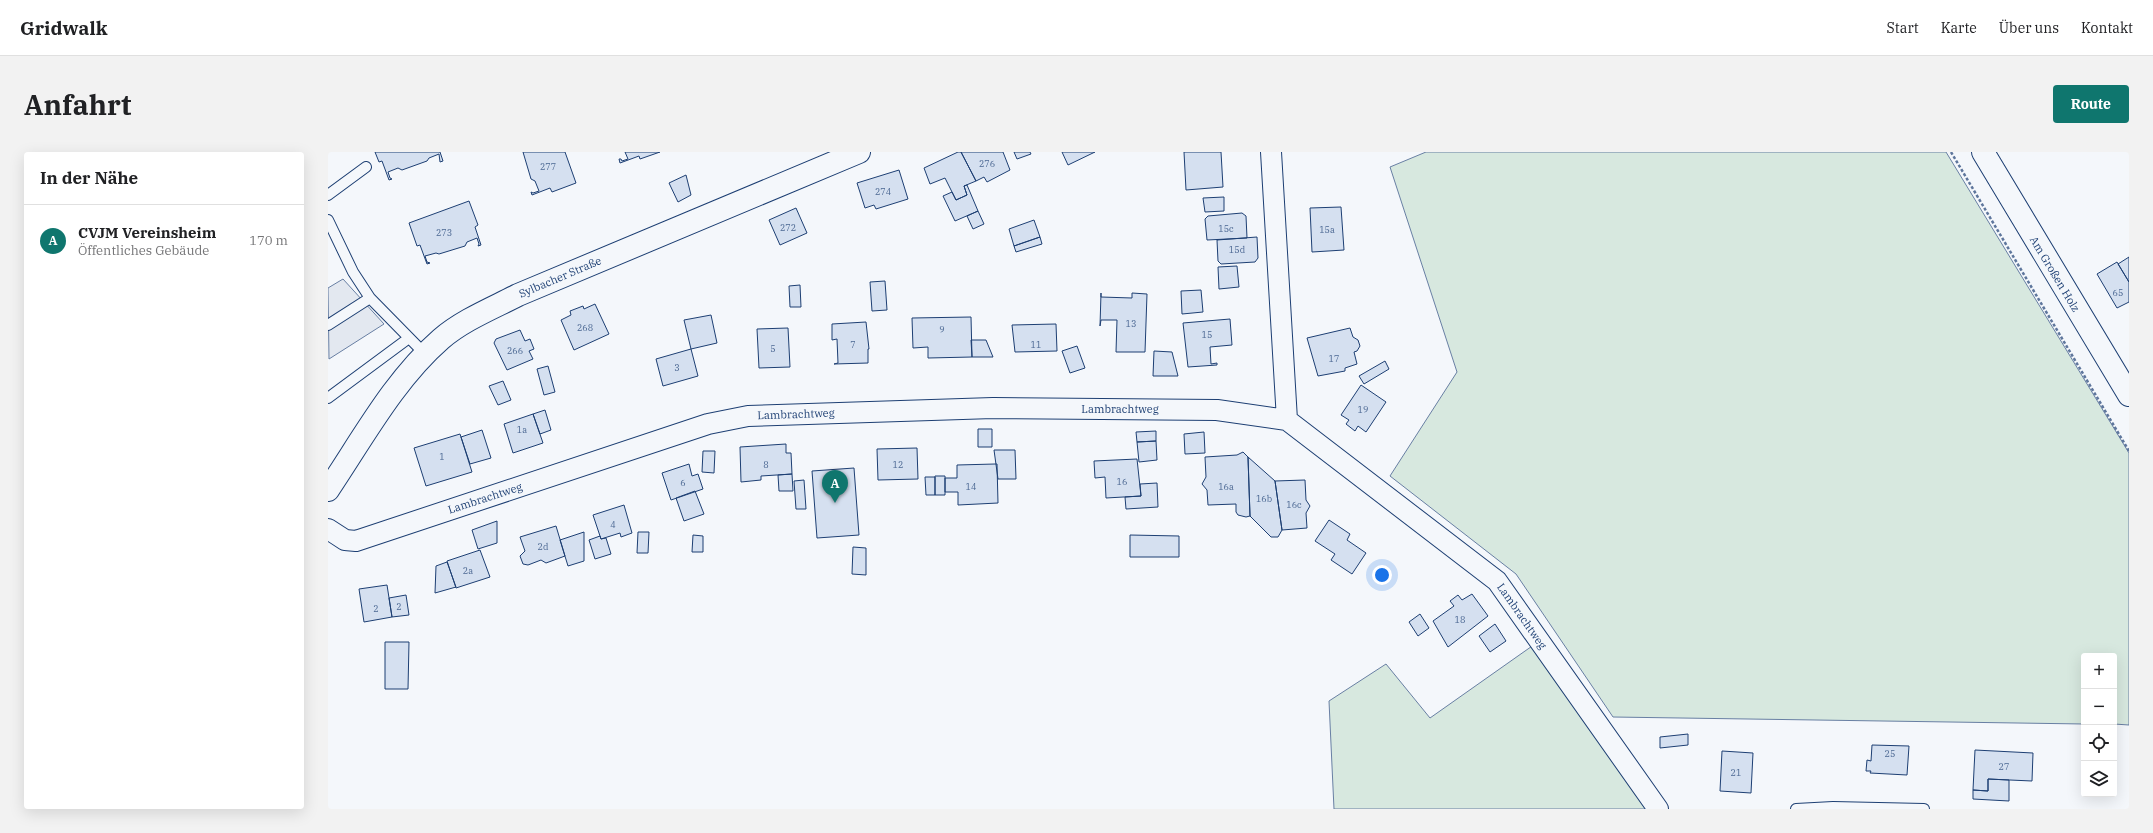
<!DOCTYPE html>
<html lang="de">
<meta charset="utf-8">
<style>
:root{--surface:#fff;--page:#f2f2f2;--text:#202124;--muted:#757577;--line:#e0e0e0;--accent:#0f766e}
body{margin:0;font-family:"IBM Plex Serif",serif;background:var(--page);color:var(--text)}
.controls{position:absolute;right:12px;bottom:12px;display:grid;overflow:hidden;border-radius:4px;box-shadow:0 4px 16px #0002}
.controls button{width:36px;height:36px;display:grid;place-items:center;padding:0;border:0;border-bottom:1px solid var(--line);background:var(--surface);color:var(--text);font:20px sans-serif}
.you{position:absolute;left:1054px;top:423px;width:14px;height:14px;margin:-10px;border:3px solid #fff;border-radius:50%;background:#1a73e8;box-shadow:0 0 0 6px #1a73e833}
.badge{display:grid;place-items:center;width:26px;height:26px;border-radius:50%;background:var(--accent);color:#fff;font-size:13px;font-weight:700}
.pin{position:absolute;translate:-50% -33px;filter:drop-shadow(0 1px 2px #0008)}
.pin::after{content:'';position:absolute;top:21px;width:14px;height:12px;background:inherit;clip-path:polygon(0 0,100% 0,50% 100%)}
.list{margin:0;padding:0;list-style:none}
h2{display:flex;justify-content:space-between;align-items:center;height:52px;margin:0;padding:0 16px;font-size:17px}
h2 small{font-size:13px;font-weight:400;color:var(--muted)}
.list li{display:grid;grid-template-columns:26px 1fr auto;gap:12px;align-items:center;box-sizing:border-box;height:72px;padding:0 16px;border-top:1px solid var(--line)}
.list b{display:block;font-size:15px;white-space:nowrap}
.list p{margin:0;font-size:13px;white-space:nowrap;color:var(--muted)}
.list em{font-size:13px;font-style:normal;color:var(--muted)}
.icon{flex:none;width:22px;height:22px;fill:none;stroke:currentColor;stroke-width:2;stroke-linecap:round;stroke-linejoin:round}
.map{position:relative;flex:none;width:1801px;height:657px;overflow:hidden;border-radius:4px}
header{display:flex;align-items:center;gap:24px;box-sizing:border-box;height:56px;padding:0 20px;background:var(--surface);border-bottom:1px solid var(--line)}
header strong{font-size:19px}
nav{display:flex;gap:22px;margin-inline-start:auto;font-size:14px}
.intro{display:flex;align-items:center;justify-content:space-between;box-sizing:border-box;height:96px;padding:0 24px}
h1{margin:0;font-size:28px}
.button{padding:10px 18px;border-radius:4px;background:var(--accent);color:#fff;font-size:14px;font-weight:700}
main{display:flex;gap:24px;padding:0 24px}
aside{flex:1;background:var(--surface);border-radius:4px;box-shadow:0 4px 16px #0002}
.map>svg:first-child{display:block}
.green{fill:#d7e8df;stroke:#687fa3}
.parking{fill:#e3e8f0;stroke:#687fa3}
.building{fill:#d5e0f0;stroke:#1d3f73}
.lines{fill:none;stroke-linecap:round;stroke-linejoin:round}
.service-casing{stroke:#1d3f73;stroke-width:12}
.minor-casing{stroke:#1d3f73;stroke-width:22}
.secondary-casing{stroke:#1d3f73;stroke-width:24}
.path{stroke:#5e769c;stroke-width:2.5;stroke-dasharray:3 2;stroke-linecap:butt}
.service{stroke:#f4f7fb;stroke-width:10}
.minor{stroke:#f4f7fb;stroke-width:20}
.secondary{stroke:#f4f7fb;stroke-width:22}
.labels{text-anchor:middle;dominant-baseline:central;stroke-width:3;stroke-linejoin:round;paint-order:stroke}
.number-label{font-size:9px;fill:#4b6792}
.street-label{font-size:11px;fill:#1d3f73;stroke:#f4f7fb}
</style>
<header>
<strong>Gridwalk</strong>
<nav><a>Start</a><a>Karte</a><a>Über uns</a><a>Kontakt</a></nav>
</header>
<div class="intro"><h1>Anfahrt</h1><a class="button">Route</a></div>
<main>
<aside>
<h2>In der Nähe<small></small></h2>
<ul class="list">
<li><span class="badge">A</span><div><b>CVJM Vereinsheim</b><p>Öffentliches Gebäude</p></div><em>170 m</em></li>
</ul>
</aside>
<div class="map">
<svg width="1801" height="657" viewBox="0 0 1801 657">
<rect width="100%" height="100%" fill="#f4f7fb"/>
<path class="green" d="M1098,0h520l183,301v272l-15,-1v-68h-30v68l-471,-7 -97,-143 -126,-98 67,-104 -67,-205z
M1207,492l116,165h-317l-5,-108 57,-37 44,54z"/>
<path class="parking" d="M15,127l41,45 -55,35 -1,-71z"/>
<path class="building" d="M47,0h65l3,9 -3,1 -1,-8 -10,4 -2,3 -25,9 -4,-2 -10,4 2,6 2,1 -3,1 -7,-19 -3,1z
M195,0h42l11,31 -24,9 -2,-4 -18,7 -1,-3 2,1 6,-2 -4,-10 -4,-2z
M297,0h35l-20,7 -1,-3 -19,7 -1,-4h2l1,2 6,-2z
M630,0h3l15,29 -12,5 3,9 -11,5 -11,-22 -15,6 -6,-16z
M633,0h42l7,18 -23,12 -3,-5 -8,4z
M686,0h16l1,2 -14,5z
M734,0h33l-27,13z
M856,0h37l2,35 -37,3z
M571,18l9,29 -32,10 -2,-4 -9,3 -8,-25z
M358,23l5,20 -13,7 -9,-19z
M639,33l11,26 -23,10 -12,-25 9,-4 4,8 11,-5 -3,-9z
M896,45v14l-19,1 -2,-14z
M141,49l9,24 -3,2 6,18 -3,1 1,-2 -2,-6 -10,4 -2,4 -26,8 -3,-1 -11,3 2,6 3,1 -3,1 -7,-19 -3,1 -8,-23z
M1013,55l3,43 -32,2 -2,-44z
M468,56l11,25 -27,12 -11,-25z
M650,59l6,13 -11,5 -6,-13z
M914,61l4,3 1,22 -40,2 -2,-21 3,-3z
M706,68l6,17 -26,9 -5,-17z
M712,85l2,7 -26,8 -2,-6z
M929,85l1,21 -3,4 -34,2 -3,-3 -1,-21z
M1801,105v25l-11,-18z
M1789,110l12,20v20l-12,6 -20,-34z
M909,114l2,21 -20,2 -1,-22z
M557,129l2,29 -15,1 -2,-29z
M472,133l1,22h-11l-1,-21z
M873,138l2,22 -21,2 -1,-23z
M773,141v4l31,1v-5l15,1 -2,58h-29l1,-32h-16l-1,6z
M267,152l14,30 -35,16 -13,-30 10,-5 -1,-4 13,-5 1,3z
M383,163l6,28 -26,6 -7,-29z
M643,165l1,40 -44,1v-11l-15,1 -1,-30z
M902,167l2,26 -22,2 1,17 6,-1v2l-29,2 -5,-44z
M538,170l3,27h-1v14l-34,1 4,-1 -1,-24 -5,1v-16z
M728,172l1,27 -42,1 -3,-27z
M460,176l2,39 -31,1 -2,-39z
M1022,176l3,9 5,3 2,6 -3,5 -3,1 3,12 -12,4v3l-27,5 -11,-38z
M192,178l5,11 5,-2 4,10 -5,2 4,8 -26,11 -13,-27 2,-4z
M643,188h15l7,17h-21z
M749,194l8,22 -15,5 -8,-22z
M363,197l7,27 -35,10 -7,-27z
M826,199l18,1 6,24h-25z
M1057,209l4,8 -25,15 -5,-8z
M220,214l7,26 -11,3 -7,-26z
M175,229l8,19 -13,5 -9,-19z
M1033,233l25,17 -20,30 -8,-6 -3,5 -9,-7 3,-4 -8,-5z
M217,258l6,20 -11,4 -7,-20z
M205,262l10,29 -30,10 -9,-29z
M650,277h14v18h-14z
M154,278l9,28 -21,6 -9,-27z
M828,279v10l-19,1 -1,-10z
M876,280l1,21 -20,1 -1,-20z
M132,282l12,38 -46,14 -12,-38z
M828,289l1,19 -18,2 -2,-20z
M458,292v9h5l1,21 -31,2v4l-20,2 -1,-35z
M589,296l1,31 -40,1 -1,-31z
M666,298h21l1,29h-18z
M375,299h12l-1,22 -12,-1z
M915,300l5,5 2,59 -4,1 -8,-2 -2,-3v-8l-28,1 -1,-15 -5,-6 4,-7 -1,-20 32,-2z
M920,305l27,24 7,49 -4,7h-7l-21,-21z
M809,307l4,37 -35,2 -1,-21 -10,1 -1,-17z
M361,312l3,12 6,-2 5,15 -32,11 -9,-27z
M667,312h2l1,39 -40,2v-13h-13v-14h12v-13z
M526,316l5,67 -42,3 -5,-67z
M464,322l1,17h-14l-1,-16z
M607,324h10v19h-10z
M597,325h10v18h-9z
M476,328l2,29h-10l-2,-28z
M977,328l1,20 4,6 -4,7 1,15 -25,2 -7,-49z
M829,331l1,24 -32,2 -1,-12 16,-1 -1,-12z
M367,339l9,23 -20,7 -8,-23z
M296,353l8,28 -11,4 -1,-4 -19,6 -8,-24z
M1001,368l21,14 -3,6 19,13 -14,21 -21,-14 4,-6 -20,-13z
M169,369v22l-19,6 -6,-19z
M228,374l9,30 -19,7 -5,-3 -13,5 -5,-1 -3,-8 5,-5 -5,-14z
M256,380v29l-16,5 -8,-26z
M310,380h11l-1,21h-11z
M365,383l10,1v16h-11z
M802,383l49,1v21h-49z
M272,384l1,3 5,-1 5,16 -16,5 -6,-19z
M525,395l13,1v27l-14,-1z
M152,398l10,27 -34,11 -9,-27z
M119,410l9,25 -21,6 1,-27z
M59,433l5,32 -28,5 -5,-33z
M1144,442l16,22 -40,31 -15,-26 21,-15 -4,-5 8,-6 4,5z
M78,443l3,20 -17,2 -3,-19z
M1092,462l9,14 -11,8 -9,-14z
M1167,472l11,17 -16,11 -11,-16z
M57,490h24l-1,47h-23z
M1360,582v11l-28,3v-11z
M1544,593l37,1 -2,29 -37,-2 1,-2h-5l1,-11 4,1z
M1647,598l58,3 -1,28 -44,-2v12l-15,-1z
M1394,599l31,2 -2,40 -31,-2z
M1660,627l21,1v21l-36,-2v-9l15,1z"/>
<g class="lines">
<defs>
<path id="service" d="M0,43l38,-28
M0,68l25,52 17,26
M0,173l42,-27 55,56
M0,246l81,-60
M1468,657l37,-2 91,2"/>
<path id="minor" d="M943,0l16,268
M0,377l17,11 11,1 352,-117 40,-8 245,-8 224,2 70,10 210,161 161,228"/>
<path id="secondary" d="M1655,0l146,243
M0,338c35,-52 66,-110 113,-151 22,-19 52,-31 77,-44l341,-143"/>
</defs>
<use href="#service" class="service-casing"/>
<use href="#minor" class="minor-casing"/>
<use href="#secondary" class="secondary-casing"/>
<path class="path" d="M1623,0l178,299"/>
<use href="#service" class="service"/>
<use href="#minor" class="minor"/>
<use href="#secondary" class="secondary"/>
</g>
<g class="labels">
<g class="number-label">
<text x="659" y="11">276</text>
<text x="220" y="14">277</text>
<text x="555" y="39">274</text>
<text x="460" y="75">272</text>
<text x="898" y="76">15c</text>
<text x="999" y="77">15a</text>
<text x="116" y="80">273</text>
<text x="909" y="97">15d</text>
<text x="1790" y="140">65</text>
<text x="803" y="171">13</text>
<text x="257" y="175">268</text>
<text x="614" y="177">9</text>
<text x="879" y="182">15</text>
<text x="525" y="192">7</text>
<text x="708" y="192">11</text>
<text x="445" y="196">5</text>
<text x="187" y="198">266</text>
<text x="1006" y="206">17</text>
<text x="349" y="215">3</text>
<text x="1035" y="257">19</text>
<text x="194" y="277">1a</text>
<text x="114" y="304">1</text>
<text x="438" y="312">8</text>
<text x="570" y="312">12</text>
<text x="794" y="329">16</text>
<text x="355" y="330">6</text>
<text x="643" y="334">14</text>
<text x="898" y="334">16a</text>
<text x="936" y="346">16b</text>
<text x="966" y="352">16c</text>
<text x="285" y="372">4</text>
<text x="215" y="394">2d</text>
<text x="140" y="418">2a</text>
<text x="71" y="454">2</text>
<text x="48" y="456">2</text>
<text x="1132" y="467">18</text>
<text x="1562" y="601">25</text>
<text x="1676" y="614">27</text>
<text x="1408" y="620">21</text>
</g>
<g class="street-label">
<text transform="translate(1727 122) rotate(59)">Am Großen Holz</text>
<text transform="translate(232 125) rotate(-23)">Sylbacher Straße</text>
<text x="792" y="257">Lambrachtweg</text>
<text transform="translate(468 262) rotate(-2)">Lambrachtweg</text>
<text transform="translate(157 346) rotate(-18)">Lambrachtweg</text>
<text transform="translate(1194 464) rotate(55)">Lambrachtweg</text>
</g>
</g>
</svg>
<div class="controls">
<button>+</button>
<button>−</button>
<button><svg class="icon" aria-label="locate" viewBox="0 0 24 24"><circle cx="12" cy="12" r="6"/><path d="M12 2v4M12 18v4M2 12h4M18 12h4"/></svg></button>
<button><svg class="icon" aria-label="layers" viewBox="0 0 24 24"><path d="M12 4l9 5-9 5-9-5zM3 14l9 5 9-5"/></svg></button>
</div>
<div class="you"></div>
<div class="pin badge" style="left:507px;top:351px">A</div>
</div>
</main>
